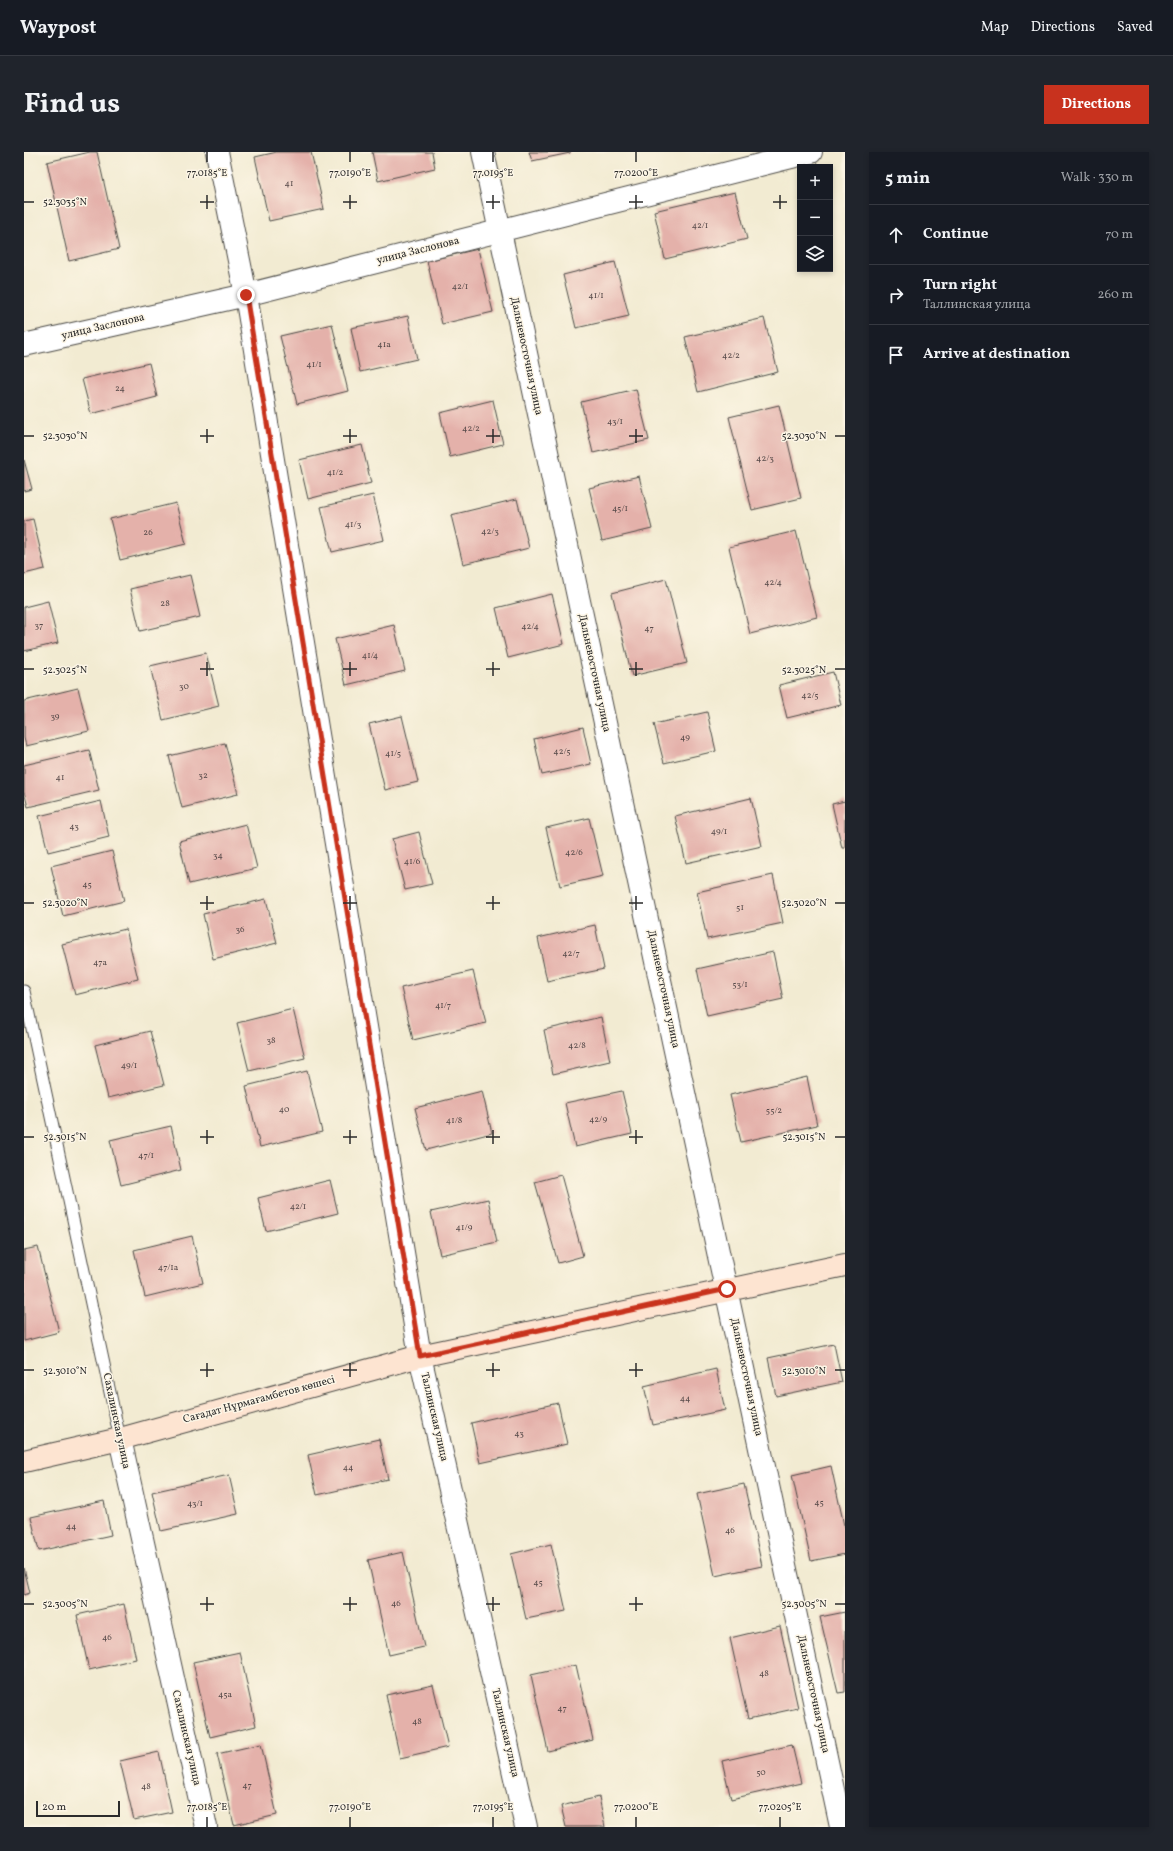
<!DOCTYPE html>
<meta charset="utf-8">
<style>
:root{--surface:#171b24;--page:#20242c;--text:#f1f3f6;--muted:#9ea1a6;--line:#363941;--accent:#c8321e}
body{margin:0;font-family:Vollkorn,serif;background:var(--page);color:var(--text)}
.controls{position:absolute;right:12px;top:12px;display:grid;overflow:hidden;border-radius:0px;box-shadow:0 2px 6px #0003}
.controls button{width:36px;height:36px;display:grid;place-items:center;padding:0;border:0;border-bottom:1px solid var(--line);background:var(--surface);color:var(--text);font:20px sans-serif}
.scale{position:absolute;left:12px;bottom:10px;width:84px;box-sizing:border-box;padding-left:4px;border:2px solid #2b2b2b;border-top:0;font-size:11px;line-height:14px;white-space:nowrap;color:#2b2b2b;-webkit-text-stroke:3px #fcf5e5;paint-order:stroke}
.stop{position:absolute;width:12px;height:12px;margin:-9px;border:3px solid #c8321e;border-radius:50%;background:#fff}
.stop.end{background:#c8321e;border-color:#fff;box-shadow:0 1px 4px #0008}
.list{margin:0;padding:0;list-style:none}
h2{display:flex;justify-content:space-between;align-items:center;height:52px;margin:0;padding:0 16px;font-size:17px}
h2 small{font-size:13px;font-weight:400;color:var(--muted)}
.list li{display:grid;grid-template-columns:26px 1fr auto;gap:12px;align-items:center;box-sizing:border-box;height:60px;padding:0 16px;border-top:1px solid var(--line)}
.list b{display:block;font-size:15px;white-space:nowrap}
.list p{margin:0;font-size:13px;white-space:nowrap;color:var(--muted)}
.list em{font-size:13px;font-style:normal;color:var(--muted)}
.icon{flex:none;width:22px;height:22px;fill:none;stroke:currentColor;stroke-width:2;stroke-linecap:round;stroke-linejoin:round}
.map{position:relative;flex:none;width:821px;height:1675px;overflow:hidden;border-radius:0px}
header{display:flex;align-items:center;gap:24px;box-sizing:border-box;height:56px;padding:0 20px;background:var(--surface);border-bottom:1px solid var(--line)}
header strong{font-size:19px}
nav{display:flex;gap:22px;margin-inline-start:auto;font-size:14px}
.intro{display:flex;align-items:center;justify-content:space-between;box-sizing:border-box;height:96px;padding:0 24px}
h1{margin:0;font-size:28px}
.button{padding:10px 18px;border-radius:0px;background:var(--accent);color:#fff;font-size:14px;font-weight:700}
main{display:flex;gap:24px;padding:0 24px}
aside{flex:1;background:var(--surface);border-radius:0px;box-shadow:0 2px 6px #0003}
.map>svg:first-child{display:block}
.building{fill:#e4b1aa}
.lines{fill:none;stroke-linecap:round;stroke-linejoin:round}
.service-casing{stroke:#494844;stroke-width:13}
.minor-casing{stroke:#494844;stroke-width:24}
.secondary-casing{stroke:#494844;stroke-width:24}
.service{stroke:#fff;stroke-width:11}
.minor{stroke:#fff;stroke-width:22}
.secondary{stroke:#fde4d1;stroke-width:22}
.route{stroke:#c8321e;stroke-width:5}
.ticks{fill:none;stroke:#2b2b2b;stroke-width:1.5}
.labels{text-anchor:middle;dominant-baseline:central;stroke-width:3;stroke-linejoin:round;paint-order:stroke}
.number-label{font-size:9px;fill:#594c4b}
.street-label{font-size:11px;fill:#2b2b2b;stroke:#fcf5e5}
.ticks-label{font-size:10px;text-anchor:middle;fill:#2b2b2b;stroke:#fcf5e5;stroke-width:3;stroke-linejoin:round;paint-order:stroke}
</style>
<header>
<strong>Waypost</strong>
<nav><a>Map</a><a>Directions</a><a>Saved</a></nav>
</header>
<div class="intro"><h1>Find us</h1><a class="button">Directions</a></div>
<main>
<div class="map">
<svg width="821" height="1675" viewBox="0 0 821 1675">
<rect width="100%" height="100%" fill="#fcf5e5"/>
<filter id="ink" filterUnits="userSpaceOnUse"><feTurbulence type="fractalNoise" baseFrequency=".025" numOctaves="2"/><feDisplacementMap in="SourceGraphic" scale="8" xChannelSelector="R" yChannelSelector="G"/><feConvolveMatrix kernelMatrix="1 2 1 2 8 2 1 2 1" color-interpolation-filters="sRGB"/></filter>
<filter id="wash" filterUnits="userSpaceOnUse"><feTurbulence type="fractalNoise" baseFrequency=".012" numOctaves="4" result="noise"/><feDisplacementMap in="SourceGraphic" scale="16" xChannelSelector="R" yChannelSelector="G"/><feGaussianBlur stdDeviation="0.9" result="paint"/><feColorMatrix in="noise" values="0 0 0 0 0 0 0 0 0 0 0 0 0 0 0 0 0 1.4 0 .05"/><feComposite in="paint" operator="in"/></filter>
<g filter="url(#wash)">
<rect width="100%" height="100%" fill="#f2ebd2"/>
<g id="blocks">
<path class="building" d="M66,0h7l22,97 -50,12 -22,-99z
M253,0h34l13,57 -55,12 -14,-64z
M348,0h60l3,16 -57,13z
M505,0h41v1l-38,8z
M711,40l12,47 -82,20 -11,-48z
M454,97l15,63 -51,12 -15,-63z
M591,110l14,54 -53,12 -13,-53z
M384,164l9,43 -57,13 -9,-44z
M740,166l14,54 -80,20 -13,-55z
M308,172l16,67 -51,13 -17,-68z
M125,211l8,34 -66,17 -9,-35z
M612,237l13,51 -56,13 -12,-51z
M469,248l10,44 -53,13 -10,-44z
M755,253l22,93 -49,12 -23,-93z
M338,293l9,38 -63,16 -9,-39z
M0,308l8,29 -8,2z
M615,324l13,53 -50,12 -13,-53z
M349,343l11,45 -52,12 -11,-45z
M493,347l12,49 -66,16 -12,-49z
M152,351l10,41 -66,16 -10,-41z
M9,367l12,50 -21,5v-53z
M772,379l21,86 -67,17 -21,-87z
M166,423l10,42 -60,14 -10,-42z
M642,427l21,84 -55,13 -20,-83z
M528,442l12,50 -56,14 -12,-50z
M24,449l10,42 -34,8v-44z
M370,473l11,46 -59,14 -11,-46z
M182,501l13,53 -56,14 -13,-54z
M809,520l8,33 -54,13 -8,-33z
M54,536l11,43 -63,15 -2,-8v-37z
M683,560l9,39 -52,12 -10,-39z
M378,564l16,66 -33,8 -16,-66z
M559,575l8,37 -49,11 -8,-36z
M201,591l13,51 -56,14 -13,-52z
M65,598l10,40 -71,17 -4,-15v-27z
M727,646l11,48 -76,17 -11,-47z
M77,649l8,36 -61,15 -9,-36z
M821,649v47h-3l-10,-44z
M565,666l14,58 -43,10 -14,-58z
M222,672l11,44 -68,16 -10,-43z
M395,680l13,52 -27,6 -13,-51z
M88,699l12,50 -61,15 -12,-50z
M749,723l10,48 -76,16 -10,-47z
M242,747l11,44 -64,16 -10,-45z
M571,773l9,44 -57,12 -9,-43z
M102,777l12,50 -63,16 -13,-51z
M749,800l10,47 -76,17 -10,-47z
M449,819l13,52 -73,17 -12,-52z
M269,857l12,49 -56,13 -12,-48z
M577,865l9,44 -57,13 -9,-44z
M126,879l14,54 -56,13 -13,-53z
M283,919l15,61 -62,15 -14,-61z
M783,925l10,48 -76,17 -11,-47z
M458,939l10,42 -66,17 -11,-42z
M598,939l10,43 -57,13 -10,-44z
M147,974l10,44 -60,15 -11,-45z
M537,1023l22,81 -25,7 -23,-81z
M306,1028l8,33 -72,18 -8,-33z
M464,1047l9,43 -57,13 -9,-43z
M168,1084l11,47 -58,14 -11,-47z
M14,1095l21,85 -35,9v-91z
M810,1192l8,38 -66,14 -8,-38z
M692,1217l9,41 -72,15 -9,-39z
M534,1251l9,41 -87,19 -9,-40z
M355,1287l9,40 -71,16 -9,-40z
M807,1314l14,64v24l-34,7 -19,-86z
M205,1323l9,39 -77,17 -9,-39z
M720,1332l18,82 -47,10 -18,-82z
M80,1349l7,34 -72,16 -8,-34z
M527,1392l15,67 -40,8 -15,-65z
M379,1400l21,95 -35,8 -21,-95z
M0,1416l6,25 -6,2z
M100,1452l12,55 -47,11 -12,-55z
M821,1460v80l-7,1 -18,-76z
M756,1474l18,82 -50,11 -18,-81z
M216,1500l16,74 -46,11 -17,-75z
M552,1513l17,75 -45,11 -17,-76z
M409,1533l15,62 -48,11 -14,-63z
M237,1592l16,71 -43,10 -17,-71z
M768,1593l9,38 -70,16 -9,-38z
M135,1600l13,60 -38,8 -14,-59z
M575,1645l6,30h-39l-5,-21z"/>
</g>
</g>
<g filter="url(#ink)">
<use href="#blocks" fill-opacity="0" stroke="#494844" stroke-width="1"/>
<g class="lines">
<defs>
<path id="service" d="M0,839l96,448"/>
<path id="minor" d="M193,0l29,143 174,1061 106,471
M459,0l358,1675
M0,193l222,-50 565,-143
M96,1287l86,388"/>
<path id="secondary" d="M0,1309l96,-22 300,-83 425,-91"/>
</defs>
<use href="#service" class="service-casing"/>
<use href="#minor" class="minor-casing"/>
<use href="#secondary" class="secondary-casing"/>
<use href="#service" class="service"/>
<use href="#minor" class="minor"/>
<use href="#secondary" class="secondary"/>
</g>
</g>
<g class="lines" filter="url(#ink)">
<path class="route" d="M222,143l174,1061 307,-67"/>
</g>
<path class="ticks" d="M183,0v10M326,0v10M469,0v10M612,0v10M183,43v14M326,43v14M469,43v14M612,43v14M756,43v14M0,50h10M176,50h14M319,50h14M462,50h14M605,50h14M749,50h14M183,277v14M326,277v14M469,277v14M612,277v14M0,284h10M176,284h14M319,284h14M462,284h14M605,284h14M811,284h10M183,510v14M326,510v14M469,510v14M612,510v14M0,517h10M176,517h14M319,517h14M462,517h14M605,517h14M811,517h10M183,744v14M326,744v14M469,744v14M612,744v14M0,751h10M176,751h14M319,751h14M462,751h14M605,751h14M811,751h10M183,978v14M326,978v14M469,978v14M612,978v14M0,985h10M176,985h14M319,985h14M462,985h14M605,985h14M811,985h10M183,1211v14M326,1211v14M469,1211v14M612,1211v14M0,1218h10M176,1218h14M319,1218h14M462,1218h14M605,1218h14M811,1218h10M183,1445v14M326,1445v14M469,1445v14M612,1445v14M0,1452h10M176,1452h14M319,1452h14M462,1452h14M605,1452h14M811,1452h10M183,1665v10M326,1665v10M469,1665v10M612,1665v10M756,1665v10"/>
<g class="labels">
<g class="number-label">
<text x="265" y="31">41</text>
<text x="676" y="73">42/1</text>
<text x="436" y="134">42/1</text>
<text x="572" y="143">41/1</text>
<text x="360" y="192">41а</text>
<text x="707" y="203">42/2</text>
<text x="290" y="212">41/1</text>
<text x="96" y="236">24</text>
<text x="591" y="269">43/1</text>
<text x="447" y="276">42/2</text>
<text x="741" y="306">42/3</text>
<text x="311" y="320">41/2</text>
<text x="596" y="356">45/1</text>
<text x="329" y="372">41/3</text>
<text x="466" y="379">42/3</text>
<text x="124" y="380">26</text>
<text x="749" y="430">42/4</text>
<text x="141" y="451">28</text>
<text x="15" y="473">37</text>
<text x="506" y="474">42/4</text>
<text x="625" y="476">47</text>
<text x="346" y="503">41/4</text>
<text x="160" y="534">30</text>
<text x="786" y="543">42/5</text>
<text x="31" y="564">39</text>
<text x="661" y="585">49</text>
<text x="538" y="599">42/5</text>
<text x="369" y="601">41/5</text>
<text x="179" y="623">32</text>
<text x="36" y="625">41</text>
<text x="50" y="674">43</text>
<text x="695" y="679">49/1</text>
<text x="550" y="700">42/6</text>
<text x="194" y="703">34</text>
<text x="388" y="709">41/6</text>
<text x="63" y="732">45</text>
<text x="716" y="755">51</text>
<text x="216" y="777">36</text>
<text x="547" y="801">42/7</text>
<text x="76" y="810">47а</text>
<text x="716" y="832">53/1</text>
<text x="419" y="853">41/7</text>
<text x="247" y="888">38</text>
<text x="553" y="893">42/8</text>
<text x="105" y="913">49/1</text>
<text x="260" y="957">40</text>
<text x="750" y="958">55/2</text>
<text x="574" y="967">42/9</text>
<text x="430" y="968">41/8</text>
<text x="122" y="1003">47/1</text>
<text x="274" y="1054">42/1</text>
<text x="440" y="1075">41/9</text>
<text x="144" y="1115">47/1а</text>
<text x="661" y="1246">44</text>
<text x="495" y="1281">43</text>
<text x="324" y="1315">44</text>
<text x="795" y="1350">45</text>
<text x="171" y="1351">43/1</text>
<text x="47" y="1374">44</text>
<text x="706" y="1378">46</text>
<text x="514" y="1430">45</text>
<text x="372" y="1451">46</text>
<text x="83" y="1485">46</text>
<text x="740" y="1521">48</text>
<text x="201" y="1542">45а</text>
<text x="538" y="1556">47</text>
<text x="393" y="1569">48</text>
<text x="737" y="1620">50</text>
<text x="223" y="1633">47</text>
<text x="122" y="1634">48</text>
</g>
<g class="street-label">
<text transform="translate(394 99) rotate(-14)">улица Заслонова</text>
<text transform="translate(79 175) rotate(-13)">улица Заслонова</text>
<text transform="translate(502 204) rotate(78)">Дальневосточная улица</text>
<text transform="translate(570 521) rotate(78)">Дальневосточная улица</text>
<text transform="translate(639 837) rotate(78)">Дальневосточная улица</text>
<text transform="translate(722 1225) rotate(78)">Дальневосточная улица</text>
<text transform="translate(235 1248) rotate(-15)">Сағадат Нұрмағамбетов көшесі</text>
<text transform="translate(410 1265) rotate(77)">Таллинская улица</text>
<text transform="translate(92 1269) rotate(78)">Сахалинская улица</text>
<text transform="translate(789 1542) rotate(78)">Дальневосточная улица</text>
<text transform="translate(481 1581) rotate(77)">Таллинская улица</text>
<text transform="translate(162 1586) rotate(77)">Сахалинская улица</text>
</g>
</g>
<g class="ticks-label">
<text x="183" y="24">77.0185°E</text>
<text x="326" y="24">77.0190°E</text>
<text x="469" y="24">77.0195°E</text>
<text x="612" y="24">77.0200°E</text>
<text x="41" y="53">52.3035°N</text>
<text x="41" y="287">52.3030°N</text>
<text x="780" y="287">52.3030°N</text>
<text x="41" y="521">52.3025°N</text>
<text x="780" y="521">52.3025°N</text>
<text x="41" y="754">52.3020°N</text>
<text x="780" y="754">52.3020°N</text>
<text x="41" y="988">52.3015°N</text>
<text x="780" y="988">52.3015°N</text>
<text x="41" y="1222">52.3010°N</text>
<text x="780" y="1222">52.3010°N</text>
<text x="41" y="1455">52.3005°N</text>
<text x="780" y="1455">52.3005°N</text>
<text x="183" y="1658">77.0185°E</text>
<text x="326" y="1658">77.0190°E</text>
<text x="469" y="1658">77.0195°E</text>
<text x="612" y="1658">77.0200°E</text>
<text x="756" y="1658">77.0205°E</text>
</g>
</svg>
<div class="controls">
<button>+</button>
<button>−</button>
<button><svg class="icon" aria-label="layers" viewBox="0 0 24 24"><path d="M12 4l9 5-9 5-9-5zM3 14l9 5 9-5"/></svg></button>
</div>
<div class="scale">20 m</div>
<div class="stop" style="left:703px;top:1137px"></div>
<div class="stop end" style="left:222px;top:143px"></div>
</div>
<aside>
<h2>5 min<small>Walk · 330 m</small></h2>
<ul class="list">
<li><svg class="icon" aria-label="ahead" viewBox="0 0 24 24"><path d="M12 20V5M6 11l6-6 6 6"/></svg><div><b>Continue</b></div><em>70 m</em></li>
<li><svg class="icon" aria-label="right" viewBox="0 0 24 24"><path d="M7 20v-9h11M14 6l5 5-5 5"/></svg><div><b>Turn right</b><p>Таллинская улица</p></div><em>260 m</em></li>
<li><svg class="icon" aria-label="arrive" viewBox="0 0 24 24"><path d="M6 21V4h12l-3 4 3 4H6"/></svg><div><b>Arrive at destination</b></div></li>
</ul>
</aside>
</main>
